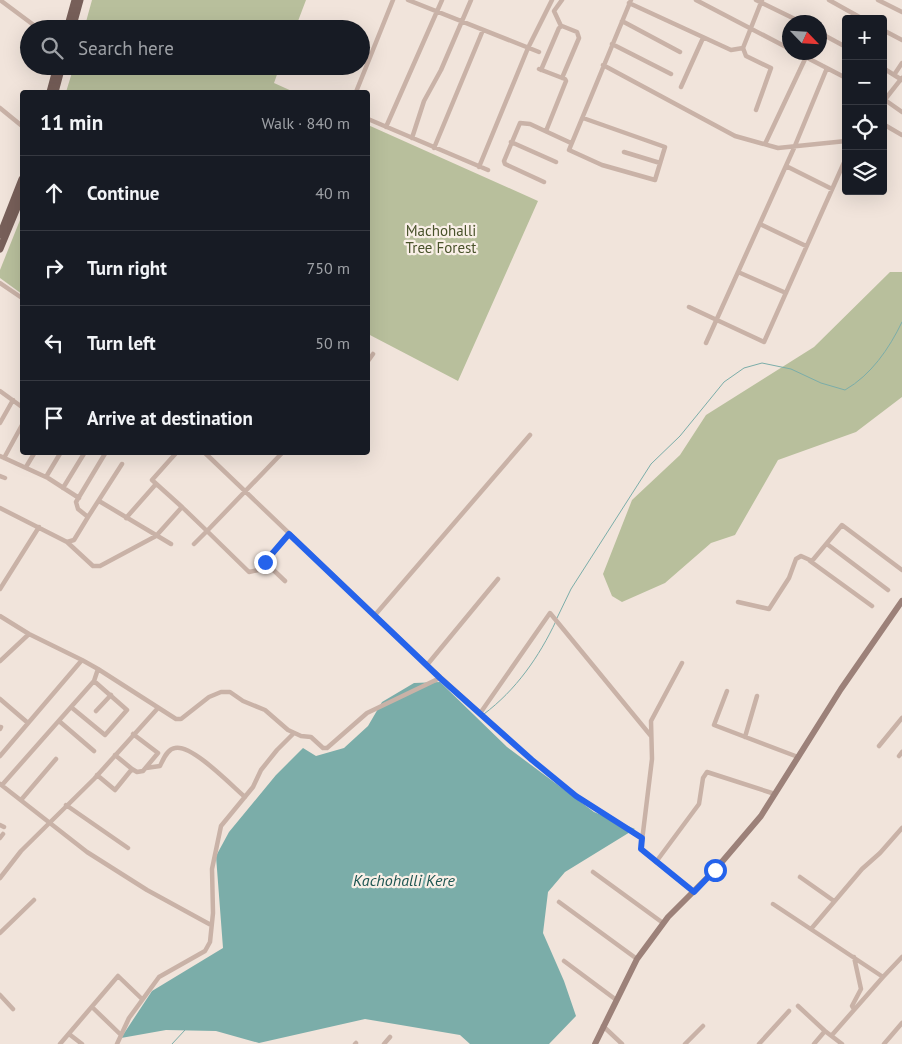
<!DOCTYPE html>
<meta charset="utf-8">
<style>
:root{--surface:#171b24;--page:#20242c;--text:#f1f3f6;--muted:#9ea1a6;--line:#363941}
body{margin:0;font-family:"PT Sans",sans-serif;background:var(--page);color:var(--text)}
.controls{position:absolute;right:15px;top:15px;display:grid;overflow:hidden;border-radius:5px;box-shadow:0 5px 20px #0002}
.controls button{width:45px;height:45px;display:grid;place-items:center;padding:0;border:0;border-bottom:1px solid var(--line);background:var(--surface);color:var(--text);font:25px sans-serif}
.compass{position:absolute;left:782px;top:15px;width:45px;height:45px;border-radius:50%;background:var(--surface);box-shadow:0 5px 20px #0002;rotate:115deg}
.stop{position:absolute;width:15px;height:15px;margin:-11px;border:4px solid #2563eb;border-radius:50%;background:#fff}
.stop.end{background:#2563eb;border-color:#fff;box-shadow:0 1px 5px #0008}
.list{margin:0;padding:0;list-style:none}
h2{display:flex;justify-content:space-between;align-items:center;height:65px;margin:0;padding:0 20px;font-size:21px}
h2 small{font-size:16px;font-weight:400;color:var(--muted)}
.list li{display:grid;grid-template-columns:32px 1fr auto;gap:15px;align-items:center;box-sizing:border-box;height:75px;padding:0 20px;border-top:1px solid var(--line)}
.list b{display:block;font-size:19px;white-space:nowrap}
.list em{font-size:16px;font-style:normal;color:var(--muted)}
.icon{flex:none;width:28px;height:28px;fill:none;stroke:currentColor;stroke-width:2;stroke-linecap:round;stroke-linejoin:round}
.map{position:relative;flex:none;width:902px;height:1044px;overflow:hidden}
.search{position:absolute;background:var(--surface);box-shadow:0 5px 20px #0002;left:20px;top:20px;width:350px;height:55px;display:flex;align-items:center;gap:12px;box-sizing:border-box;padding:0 18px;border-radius:28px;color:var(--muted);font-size:19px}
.panel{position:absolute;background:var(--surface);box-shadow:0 5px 20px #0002;left:20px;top:90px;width:350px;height:365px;border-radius:5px}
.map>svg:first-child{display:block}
.green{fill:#b8bf9c}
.water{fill:#7bada9}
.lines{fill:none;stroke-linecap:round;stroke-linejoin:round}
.stream{stroke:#7bada9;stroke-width:1}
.street{stroke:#c9b2a7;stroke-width:4.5}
.secondary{stroke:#9c8179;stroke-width:6}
.primary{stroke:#775f59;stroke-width:7}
.route{stroke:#2563eb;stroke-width:6}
.labels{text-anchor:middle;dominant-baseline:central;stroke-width:4.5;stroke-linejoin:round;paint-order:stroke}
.park-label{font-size:15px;fill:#4a532c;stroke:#f9efe7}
.water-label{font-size:16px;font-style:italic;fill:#1e5652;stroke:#f9efe7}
</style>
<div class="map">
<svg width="902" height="1044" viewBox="0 0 902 1044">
<rect width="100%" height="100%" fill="#f1e4db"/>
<path class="green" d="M92,0h214l-11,29h-211z
M74,66h206l-6,17 20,9h-228z
M368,125l170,76 -80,180 -90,-47z
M22,215v79l-22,-16v-8z
M890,272h12v125l-46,35 -78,28 -43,75 -24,8 -46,40 -43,19 -10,-6 -9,-22 29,-74 48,-45 26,-40 108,-68z"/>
<path class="water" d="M440,682l67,65 87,65 41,17 -70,43 -17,20 -5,41 21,48 12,35 -27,28h-79l-10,-9 -95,-16 -106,24 -43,-12 -50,-1 -45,8 31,-47 71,-43 -7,-92 13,-24 47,-57 27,-27 13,8 28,-8 24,-22 14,-24 32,-19z"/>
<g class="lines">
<path class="stream" d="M557,618l14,-29 80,-125 29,-28 44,-54 20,-14 18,-5 29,6 30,14 24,7c26,-15 44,-41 57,-68
M484,714c32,-24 55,-57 72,-93
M172,1044l13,-14"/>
<path class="street" d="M0,0l39,29
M408,0l131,52
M696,0l94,49
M756,0l45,22
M829,0l34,19
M878,0l24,12
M629,3l102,47 12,-2
M622,21l58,31
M561,26l-7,-15 8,-11
M883,30l19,10
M820,33l26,14
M612,44l59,30
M796,52l50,26
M603,65l132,71 43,12 68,-7
M883,68l19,12
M539,69l26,10 1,2 -20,50
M541,70l18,-42 3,-2 15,6 2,6 -17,40
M894,75l8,-12
M681,87l22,-49
M356,92l37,-92
M885,100l17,12
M883,102l19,-24
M0,108l22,18
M756,110l15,-42 -25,-12 -3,-8 19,-48
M583,118l82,29 -10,33 -53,-15 -33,-15 62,-150
M368,119l120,51
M883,124l19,11
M386,127l56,-127
M412,138l12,-37 17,-31 30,-70
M511,142l45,20
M765,144l41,-87
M434,148l49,-118
M624,152l36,11
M786,166l46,23
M479,167l49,-119 24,-48
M544,182l-39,-18 -1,-3 16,-38 10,1 41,19
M760,224l46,22
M738,272l48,21
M0,283l22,15
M689,307l75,35 82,-184
M706,343l88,-195 33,-80
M368,361l5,-7
M0,391l22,16
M0,423l13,-23
M106,452l-30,50 2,7 10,8 34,-53
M204,452l223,213
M283,452l-76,79 42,41 9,-2 31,-36
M0,456l48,22 31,20
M4,458l18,-33
M26,467l9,-15
M0,476l5,2
M46,477l15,-25
M63,488l22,-36
M99,501l72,43
M182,507l25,24 -13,13
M0,508l67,34 26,24h7l56,-30 26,-29 -30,-27 25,-28
M126,518l30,-34
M67,542l7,-2 14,-23
M827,544l61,46
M810,561l62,45
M265,562l20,19
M498,579l-71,86 105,95 44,36 66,42
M0,589l39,-62
M738,602l31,7 20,-31 7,-19 5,-3 11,5 30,-36 60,45
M375,615l155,-180
M0,616l29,18 53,26 -82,96
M0,661l29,-27
M682,663l-31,58 1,38 -11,90 53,43
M98,669l78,50h5l28,-22 12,-5h9l13,9 22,9 23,20 13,6 10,1 12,11h4l40,-35 73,-35
M727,691l-13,34 84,32
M0,699l28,24
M71,707l34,28 22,-25 -33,-29 4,-12 -16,-9
M96,711l15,-16
M481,712l69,-99 101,123
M59,721l35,30
M0,729l1,-2
M745,737l12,-41
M879,746l23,-28
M115,755l17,14
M899,756l3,-4
M146,768l14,-2c3,-6 7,-17 15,-18 17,-4 57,38 70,49
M97,775l18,15 17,-21 5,3 6,-1 15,-18 -25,-19
M0,784l87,68 60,38 64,35
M2,785l92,-104
M21,800l35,-41
M66,805l62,43
M0,825l4,2
M0,838l3,-4
M656,862l43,-58 4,-26 4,-6 68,22
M593,872l70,51
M800,877l34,24
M0,878l21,-27 73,-72 64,-71
M559,902l78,57
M773,904l110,73 -51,58
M811,929l51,-60 18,-16 22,-25
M0,933l34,-33
M854,957l7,32 -9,17 2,3
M564,961l51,38
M883,977l19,-20
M0,995l13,14
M798,1006l27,25 17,13
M92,1007l29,28
M603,1026l19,18
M69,1034l13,10
M60,1044l58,-68 24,23
M117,1044l12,-26 30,-41 46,-26 5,-9 3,-29 -1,-44 9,-43 32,-39 8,-17 16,-20 17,-17
M355,1044l1,-1
M384,1044l6,-7
M685,1044l18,-18
M759,1044l30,-33
M814,1044l11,-13
M884,1044l18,-21"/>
<path class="secondary" d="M595,1044l42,-85 31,-42 47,-47 46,-54 80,-127 61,-88"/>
<path class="primary" d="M67,29l8,-29
M72,29l8,-29
M50,92l7,-26
M55,92l7,-26
M0,235l22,-56
M0,249l22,-53"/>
</g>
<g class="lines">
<path class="route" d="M265,562l24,-28 151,144 92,82 44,36 66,42 -1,11 53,43 21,-22"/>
</g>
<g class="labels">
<g class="park-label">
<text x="441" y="230">Machohalli<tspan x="441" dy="17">Tree Forest</tspan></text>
</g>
<g class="water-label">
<text x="404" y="880">Kachohalli Kere</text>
</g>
</g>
</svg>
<div class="controls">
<button>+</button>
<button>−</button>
<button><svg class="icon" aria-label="locate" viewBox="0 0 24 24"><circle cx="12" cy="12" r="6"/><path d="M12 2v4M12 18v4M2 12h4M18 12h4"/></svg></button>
<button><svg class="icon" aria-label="layers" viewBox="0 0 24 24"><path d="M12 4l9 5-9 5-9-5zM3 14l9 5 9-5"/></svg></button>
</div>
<svg class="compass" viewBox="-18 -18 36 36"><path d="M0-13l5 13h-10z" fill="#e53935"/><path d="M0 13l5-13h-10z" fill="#9ea1a6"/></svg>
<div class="stop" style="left:715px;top:870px"></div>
<div class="stop end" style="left:265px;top:562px"></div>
<div class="search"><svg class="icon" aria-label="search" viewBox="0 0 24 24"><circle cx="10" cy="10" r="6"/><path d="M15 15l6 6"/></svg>Search here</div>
<section class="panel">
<h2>11 min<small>Walk · 840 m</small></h2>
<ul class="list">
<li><svg class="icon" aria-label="ahead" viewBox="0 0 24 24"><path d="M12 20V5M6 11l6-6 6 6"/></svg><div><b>Continue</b></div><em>40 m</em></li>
<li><svg class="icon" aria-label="right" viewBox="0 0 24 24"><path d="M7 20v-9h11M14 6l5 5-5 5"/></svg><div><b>Turn right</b></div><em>750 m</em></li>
<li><svg class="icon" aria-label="left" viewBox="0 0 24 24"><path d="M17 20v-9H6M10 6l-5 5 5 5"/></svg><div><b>Turn left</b></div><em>50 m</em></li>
<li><svg class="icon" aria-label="arrive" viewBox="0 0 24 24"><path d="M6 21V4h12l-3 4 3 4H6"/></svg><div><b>Arrive at destination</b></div></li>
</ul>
</section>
</div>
